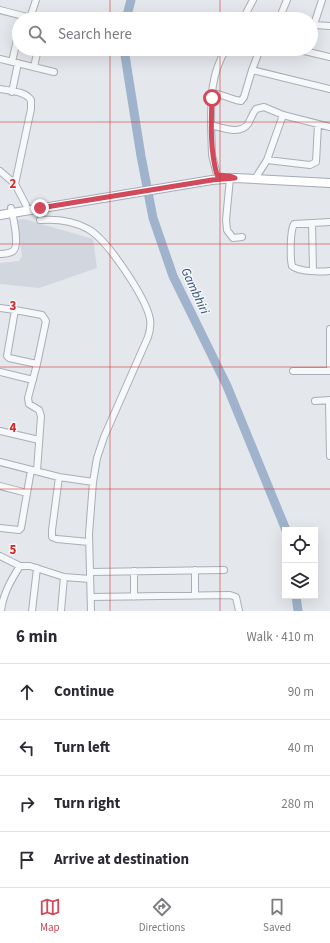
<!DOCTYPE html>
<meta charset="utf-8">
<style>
:root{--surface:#fff;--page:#f2f2f3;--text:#2b2b33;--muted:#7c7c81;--line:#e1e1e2;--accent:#d1495b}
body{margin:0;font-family:"Source Sans 3",sans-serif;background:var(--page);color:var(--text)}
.controls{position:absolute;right:12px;bottom:12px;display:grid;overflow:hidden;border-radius:0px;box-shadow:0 4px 16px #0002}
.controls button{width:36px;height:36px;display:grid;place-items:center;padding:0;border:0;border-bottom:1px solid var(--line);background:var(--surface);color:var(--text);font:20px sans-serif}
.stop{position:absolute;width:12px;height:12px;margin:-9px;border:3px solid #d1495b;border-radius:50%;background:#fff}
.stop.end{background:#d1495b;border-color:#fff;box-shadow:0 1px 4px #0008}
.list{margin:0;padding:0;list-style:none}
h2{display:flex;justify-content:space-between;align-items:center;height:52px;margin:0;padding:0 16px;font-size:17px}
h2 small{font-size:13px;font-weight:400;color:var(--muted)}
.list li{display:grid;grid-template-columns:26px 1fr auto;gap:12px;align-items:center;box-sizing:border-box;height:56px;padding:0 16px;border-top:1px solid var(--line)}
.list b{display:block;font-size:15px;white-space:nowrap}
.list em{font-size:13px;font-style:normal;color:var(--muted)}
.icon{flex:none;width:22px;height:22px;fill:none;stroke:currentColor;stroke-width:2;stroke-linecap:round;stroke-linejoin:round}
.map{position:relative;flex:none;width:330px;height:611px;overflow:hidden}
.search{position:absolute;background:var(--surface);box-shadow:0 4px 16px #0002;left:12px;right:12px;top:12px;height:44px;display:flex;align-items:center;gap:10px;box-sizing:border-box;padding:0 14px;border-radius:22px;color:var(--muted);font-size:15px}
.sheet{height:276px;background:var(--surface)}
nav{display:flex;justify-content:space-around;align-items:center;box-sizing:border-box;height:56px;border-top:1px solid var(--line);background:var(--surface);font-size:11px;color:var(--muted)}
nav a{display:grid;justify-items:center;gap:2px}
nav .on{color:var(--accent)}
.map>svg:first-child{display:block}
.built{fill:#d2d6de}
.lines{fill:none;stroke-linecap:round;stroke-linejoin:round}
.river{stroke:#9fb4cc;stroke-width:9}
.minor-casing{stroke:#a9aeb7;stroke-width:8}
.major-casing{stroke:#a3abb8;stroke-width:10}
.minor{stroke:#f7f8fa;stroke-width:6}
.major{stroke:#fff;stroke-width:8}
.route{stroke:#d1495b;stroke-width:5}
.grid{fill:none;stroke:#d62828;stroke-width:1;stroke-opacity:0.55}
.labels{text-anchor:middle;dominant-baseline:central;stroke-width:3;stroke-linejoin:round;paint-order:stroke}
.water-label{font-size:13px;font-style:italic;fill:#34527a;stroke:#f4f6f9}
.grid-label{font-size:13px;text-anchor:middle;font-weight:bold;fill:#d62828;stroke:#f4f6f9;stroke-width:3;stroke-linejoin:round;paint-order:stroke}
</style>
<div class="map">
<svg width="330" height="611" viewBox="0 0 330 611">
<rect width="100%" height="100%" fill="#e4e7ec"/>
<path class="built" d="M24,219l69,20 4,29 -58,20 -39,-4v-21l19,-2 3,-5 -5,-36z"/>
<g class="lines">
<path class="river" d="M126,19l5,-19
M124,49l17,107 12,62 20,58 54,110 59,144
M296,596l2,15"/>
<defs>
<path id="minor" d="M0,10l35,9
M30,18l6,-18
M243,19l10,-19
M279,19l8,-19
M314,25l16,1
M311,34l11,-34
M226,49c-15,25 -15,48 -15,76 11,3 29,10 37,-1 3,-5 4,-10 8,-15l8,-2 19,8 47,12
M260,49l-8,21 78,19
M296,49l34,8
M0,59l54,13
M12,62l7,-31
M34,67l4,-18
M0,89c10,2 25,2 31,11v9l-16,75
M12,92l6,-29
M212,92l24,8 5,1 3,-4 8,-27
M211,125l1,30 5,20
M267,160l43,5 6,-3 2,-38
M0,171l15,13 11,21
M230,178l-4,42 1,10 6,8 9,-1
M255,179l12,-19 16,-45
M40,220c16,-1 34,1 48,9 19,10 58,69 62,90 1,6 0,12 -2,18l-44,100 -7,21 -4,24 -4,52 2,77
M330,222l-36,2c-4,7 -4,34 -2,42 7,6 29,6 38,5
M312,223l1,48
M0,254c4,0 9,0 13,-3 7,-5 0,-35 -2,-43
M0,308l15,2 -8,46 2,2 28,6
M15,310l27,5 4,6 -9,43 -9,34 1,6 10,6 2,6 -4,55
M293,371h37
M330,371v-42
M0,372l33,8
M315,401l15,-1
M329,401l1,55
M0,431l39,9
M0,462l59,15 34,5
M59,477l-7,53v7l5,2 32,3
M0,486l27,7
M0,528l19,2 2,-2 10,-58
M0,556l20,10h10l34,11
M90,572l134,-2
M195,595v-25
M91,597l139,-2 6,2 3,14
M134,597v-26
M1,611c2,-17 10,-31 19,-45
M32,611l5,-43
M61,611l3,-34 26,2"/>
<path id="major" d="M0,215l212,-35 23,-2 95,5"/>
</defs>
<use href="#minor" class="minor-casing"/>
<use href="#major" class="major-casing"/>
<use href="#minor" class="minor"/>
<use href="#major" class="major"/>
</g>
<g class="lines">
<path class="route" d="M40,208l172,-28 23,-2 -5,-2 -13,-1c-7,-25 -6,-51 -5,-77"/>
</g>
<path class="grid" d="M110,0v19M220,0v19M110,49v562M220,49v562M0,122h330M0,244h330M0,367h330M0,489h330"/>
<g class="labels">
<g class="water-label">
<text transform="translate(195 291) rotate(65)">Gambhiri</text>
</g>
</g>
<g class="grid-label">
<text x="13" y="188">2</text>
<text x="13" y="310">3</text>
<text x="13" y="432">4</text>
<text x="13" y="554">5</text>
</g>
</svg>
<div class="controls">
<button><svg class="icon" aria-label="locate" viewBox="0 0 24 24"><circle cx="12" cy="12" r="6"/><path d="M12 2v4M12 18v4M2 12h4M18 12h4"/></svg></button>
<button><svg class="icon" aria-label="layers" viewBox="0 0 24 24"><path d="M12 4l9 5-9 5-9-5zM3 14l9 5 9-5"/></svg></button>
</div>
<div class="stop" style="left:212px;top:98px"></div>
<div class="stop end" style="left:40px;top:208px"></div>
<div class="search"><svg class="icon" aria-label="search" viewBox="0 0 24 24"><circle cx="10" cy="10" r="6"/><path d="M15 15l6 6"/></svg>Search here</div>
</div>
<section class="sheet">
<h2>6 min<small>Walk · 410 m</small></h2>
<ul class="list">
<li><svg class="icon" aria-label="ahead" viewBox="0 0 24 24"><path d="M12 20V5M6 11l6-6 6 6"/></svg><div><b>Continue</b></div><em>90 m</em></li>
<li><svg class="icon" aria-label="left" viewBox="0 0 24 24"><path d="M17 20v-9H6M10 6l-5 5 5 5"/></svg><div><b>Turn left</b></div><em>40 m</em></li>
<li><svg class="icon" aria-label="right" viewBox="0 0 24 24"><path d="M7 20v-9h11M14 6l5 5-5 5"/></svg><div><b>Turn right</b></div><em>280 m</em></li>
<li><svg class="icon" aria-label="arrive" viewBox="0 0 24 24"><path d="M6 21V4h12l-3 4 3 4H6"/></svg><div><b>Arrive at destination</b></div></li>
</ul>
</section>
<nav>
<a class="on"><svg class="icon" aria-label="map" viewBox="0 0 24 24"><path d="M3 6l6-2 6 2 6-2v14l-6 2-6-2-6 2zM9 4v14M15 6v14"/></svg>Map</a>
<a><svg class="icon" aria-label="directions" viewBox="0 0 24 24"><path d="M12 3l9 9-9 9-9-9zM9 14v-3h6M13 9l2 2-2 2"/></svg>Directions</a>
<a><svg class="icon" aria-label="saved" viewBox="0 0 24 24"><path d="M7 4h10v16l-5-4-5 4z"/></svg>Saved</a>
</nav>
